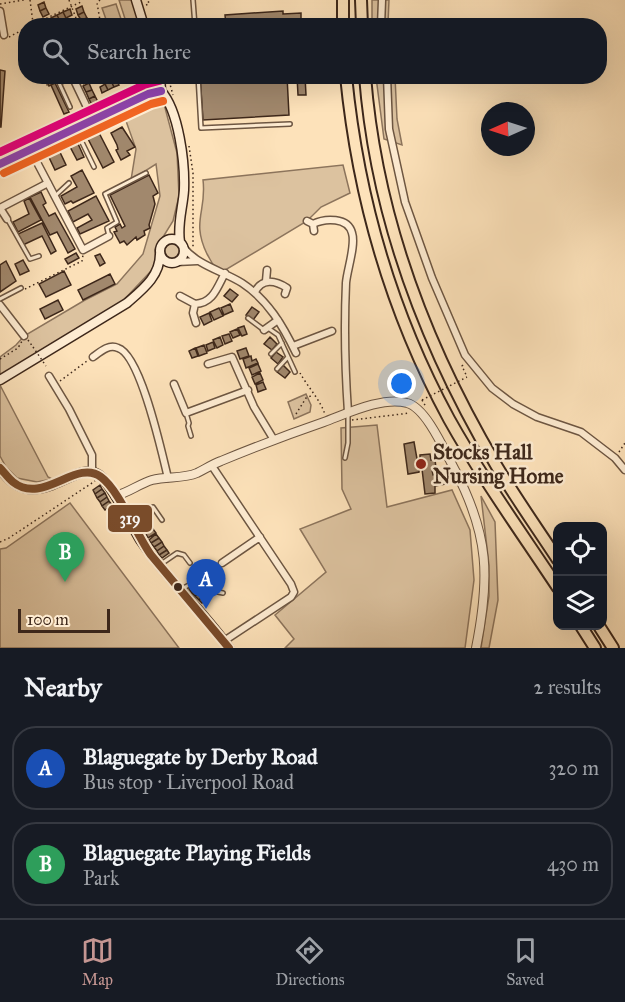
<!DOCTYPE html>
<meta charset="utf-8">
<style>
:root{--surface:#171b24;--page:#242831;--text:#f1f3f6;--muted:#9ea1a6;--line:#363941;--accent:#c59692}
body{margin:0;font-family:"IM FELL Great Primer",serif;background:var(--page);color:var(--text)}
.controls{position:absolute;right:18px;bottom:18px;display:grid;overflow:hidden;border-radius:12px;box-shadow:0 6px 24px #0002}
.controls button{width:54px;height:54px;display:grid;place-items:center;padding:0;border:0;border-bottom:2px solid var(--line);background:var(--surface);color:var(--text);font:30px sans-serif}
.compass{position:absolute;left:481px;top:102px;width:54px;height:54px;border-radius:50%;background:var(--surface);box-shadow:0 6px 24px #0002;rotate:267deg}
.scale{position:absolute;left:18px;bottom:15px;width:92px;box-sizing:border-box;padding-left:6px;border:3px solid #3d271a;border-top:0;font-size:16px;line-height:21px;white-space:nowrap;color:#3d271a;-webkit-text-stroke:4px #feecd2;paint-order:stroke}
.you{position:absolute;left:402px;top:384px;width:21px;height:21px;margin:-15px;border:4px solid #fff;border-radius:50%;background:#1a73e8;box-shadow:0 0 0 9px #1a73e833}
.badge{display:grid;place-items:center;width:39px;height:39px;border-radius:50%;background:var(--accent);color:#fff;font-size:20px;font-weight:700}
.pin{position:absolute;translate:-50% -50px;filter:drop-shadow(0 2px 3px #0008)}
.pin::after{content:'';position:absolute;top:32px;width:21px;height:18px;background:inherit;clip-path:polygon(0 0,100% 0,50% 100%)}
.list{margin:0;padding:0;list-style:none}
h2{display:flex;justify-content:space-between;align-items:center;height:78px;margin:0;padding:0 24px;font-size:26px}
h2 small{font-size:20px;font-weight:400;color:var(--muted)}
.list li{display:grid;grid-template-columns:39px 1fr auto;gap:18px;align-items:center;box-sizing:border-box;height:84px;margin:0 12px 12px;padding:0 12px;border:2px solid var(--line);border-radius:24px}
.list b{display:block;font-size:22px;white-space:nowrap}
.list p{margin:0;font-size:20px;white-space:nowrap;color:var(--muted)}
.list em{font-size:20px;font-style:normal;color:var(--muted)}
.icon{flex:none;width:33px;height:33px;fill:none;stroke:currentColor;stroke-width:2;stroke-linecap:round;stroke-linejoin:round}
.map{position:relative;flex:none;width:625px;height:648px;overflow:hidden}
.search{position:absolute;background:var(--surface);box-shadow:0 6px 24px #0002;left:18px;right:18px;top:18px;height:66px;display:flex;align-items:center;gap:15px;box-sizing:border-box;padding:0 21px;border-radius:24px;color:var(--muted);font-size:22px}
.sheet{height:270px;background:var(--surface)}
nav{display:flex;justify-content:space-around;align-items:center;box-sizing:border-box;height:84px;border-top:2px solid var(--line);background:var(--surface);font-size:16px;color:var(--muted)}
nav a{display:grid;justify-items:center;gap:3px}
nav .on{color:var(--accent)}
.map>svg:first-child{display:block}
.green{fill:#dcc29f;stroke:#8c745c;stroke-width:1.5}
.building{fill:#a1886d;stroke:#3d271a;stroke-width:1.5}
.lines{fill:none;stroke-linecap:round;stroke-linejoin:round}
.service-casing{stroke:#6d5642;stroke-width:6}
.minor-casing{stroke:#6d5642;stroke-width:9}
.tertiary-casing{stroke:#6d5642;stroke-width:10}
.secondary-casing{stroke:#3d271a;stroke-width:11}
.motorway-casing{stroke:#3d271a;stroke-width:14}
.path{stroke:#3d271a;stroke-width:1.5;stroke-dasharray:1.5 3;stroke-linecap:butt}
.service{stroke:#feecd2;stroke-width:3}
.minor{stroke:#feecd2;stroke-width:6}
.tertiary{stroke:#feecd2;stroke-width:8}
.secondary{stroke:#feecd2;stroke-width:8}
.motorway{stroke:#fde2ba;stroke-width:10}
.path-bridge{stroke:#3d271a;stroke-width:1.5;stroke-dasharray:1.5 3;stroke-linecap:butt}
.bus-1-casing{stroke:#feecd2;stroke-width:12}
.bus-2-casing{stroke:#feecd2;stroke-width:12}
.bus-3-casing{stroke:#feecd2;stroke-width:12}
.bus-4-casing{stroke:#feecd2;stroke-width:12}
.bus-1{stroke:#7a4b2a;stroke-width:8}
.bus-2{stroke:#8e44ad;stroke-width:8}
.bus-3{stroke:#f26522;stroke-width:8}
.bus-4{stroke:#e5007d;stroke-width:8}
.poi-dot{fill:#8f2418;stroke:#feecd2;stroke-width:2}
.bus-dot{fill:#3d271a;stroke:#feecd2;stroke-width:2}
.labels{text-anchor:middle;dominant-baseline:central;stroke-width:5;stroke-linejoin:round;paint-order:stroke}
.poi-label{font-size:21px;font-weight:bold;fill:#3d271a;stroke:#feecd2;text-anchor:start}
.line-badge{stroke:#feecd2;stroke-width:2}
.badge-label{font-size:16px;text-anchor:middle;font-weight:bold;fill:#fff}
</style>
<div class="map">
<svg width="625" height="648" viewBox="0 0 625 648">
<rect width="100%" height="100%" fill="#fde2ba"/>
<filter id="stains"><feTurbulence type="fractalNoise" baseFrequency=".00333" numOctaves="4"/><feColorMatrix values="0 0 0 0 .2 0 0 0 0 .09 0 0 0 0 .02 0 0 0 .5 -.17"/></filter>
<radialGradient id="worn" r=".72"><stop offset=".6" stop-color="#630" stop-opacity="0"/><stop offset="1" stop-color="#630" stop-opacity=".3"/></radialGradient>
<path class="green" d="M119,0h13l8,25h-13z
M372,0h17l-1,23 -4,2h-12z
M116,4l7,21h-15l-6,-17z
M376,77h19l2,42 5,26 -18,-6z
M148,94l9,3 7,7 13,49 2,43 -6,25 -18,29 1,9 -4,11 -33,35 -119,72v-20l16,-12 8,-9 61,-36 32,-16 26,-30 17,-58 -4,-32 -25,16 5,-31 -15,-42z
M343,165l7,28 -29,14 -14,14 -85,51c-9,-4 -10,-10 -15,-18 -16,-33 0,-43 -4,-74z
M165 251a7 7 0 1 1 14 0a7 7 0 1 1-14 0Z
M0,385l48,92 4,2 -15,3 -20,-4 -11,-11 -6,-11z
M306,394l5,11 -1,7 -16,7 -6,-17z
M377,425l10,82 65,-17 18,40 4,50 -9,68h-180l9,-9 -19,-24 51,-43 -26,-43 51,-20 -9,-20 -1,-61z
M481,496l14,26 3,78 -9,48h-8l8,-52v-31z
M70,503l109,145h-179v-99l6,-1z"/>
<path class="building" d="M44,2l2,6 -6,3 -2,-6z
M82,6l2,6 -6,3 -2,-6z
M46,8l3,6 -6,3 -3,-6z
M70,9l2,6 -6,3 -3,-6z
M283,11v3l18,-1v13h-75l-1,-11z
M63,12l3,6 -6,3 -3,-6z
M84,12l3,6 -6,2 -3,-5z
M57,15l3,6 -7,3 -2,-6z
M87,18l3,5 -7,3 -2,-6z
M0,70l5,1 -4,56h-1z
M52,76l3,7 -6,3 -3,-7z
M200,76h87l2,39 -86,5z
M297,76h8l1,19h-8z
M116,79l3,6 -5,2 -3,-6z
M111,81l3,6 -6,3 -3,-6z
M55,83l14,29 -5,2 -13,-29z
M89,83l3,7 -6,2 -3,-6z
M105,84l3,6 -6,3 -2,-6z
M92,90l3,6 -6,3 -3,-7z
M95,96l3,6 -6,3 -3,-6z
M96,127l18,35 -11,6 -18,-35z
M122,127l13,20 -8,4 3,4 -9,5 -5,-10 2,-1 -1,-4 -6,-12z
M75,137l9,20 -7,3 -10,-19z
M57,146l9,19 -11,5 -9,-19z
M82,170l12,23 -21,10 -2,-2 -6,3 -4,-8 16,-9 -6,-11z
M149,175l9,18 -5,3 2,8 -6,21 1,3 -6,3 1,4 -8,5 -1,-3 -9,8 -3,-4 -4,2 -6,-11 3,-1 -2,-4 5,-3 2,4 3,-2 -15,-31z
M41,192l5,11 -3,2 6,11 6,-3 20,36 -7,4 -11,-21 -7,3 -20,-38z
M96,196l13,25 -29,13 -3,-6 15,-8 -4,-6 -15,8 -5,-11z
M29,198l12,22 -23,12 -5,-10 16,-8 -5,-13z
M42,223l14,28 -5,3 -9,-18 -19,9 -5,-11z
M76,253l3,5 -11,6 -3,-5z
M100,254l5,9 -5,3 -5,-10z
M23,260l6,11 -9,4 -5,-11z
M6,261l10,20 -16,11v-27z
M64,271l7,14 -25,12 -7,-13z
M110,274l5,10 -32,16 -5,-10z
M230,289l8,6 -6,7 -8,-6z
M58,300l5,10 -18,9 -5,-10z
M230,304l3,7 -9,4 -3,-7z
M252,307l7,5 -6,8 -7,-5z
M219,308l4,8 -9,4 -4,-8z
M209,313l3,8 -8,4 -4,-8z
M244,326l3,8 -5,2 -4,-8z
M237,329l3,6 -7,3 -3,-6z
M229,334l3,7 -7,3 -3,-8z
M220,337l3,8 -6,3 -4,-8z
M270,337l7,7 -5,6 -8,-6z
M213,342l2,6 -7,3 -2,-6z
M204,345l3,8 -8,3 -3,-8z
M195,348l3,8 -6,2 -3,-7z
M246,348l3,8 -9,3 -3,-8z
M276,352l7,5 -5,7 -7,-6z
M251,356l1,5 4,-2 2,4 -12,5 -3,-9z
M258,364l3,7 -9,4 -3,-7z
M283,365l7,7 -5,6 -8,-6z
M260,373l3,7 -8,4 -3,-7z
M263,382l3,7 -8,3 -2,-7z
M414,442l3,17h3v-4l10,-1 1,6 4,-1 1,10 -4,1 1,5 12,-2 1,11 -11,2v7l-10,1 -3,-25 -3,1v2l-11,2 -4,-30z
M100,485l2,4 -7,5 -2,-4z
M102,489l3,4 -8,5 -2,-4z
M105,493l2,4 -7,5 -3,-4z
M107,497l2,4 -7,5 -2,-4z
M109,501l3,4 -7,5 -3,-4z
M143,514l3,4 -7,5 -3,-4z
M146,518l2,4 -7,4 -2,-3z
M148,522l3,4 -8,4 -2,-4z
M151,526l2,3 -7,5 -3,-4z
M153,529l3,4 -8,5 -2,-4z
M156,534l3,4 -8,5 -2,-3z
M159,538l3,4 -8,5 -3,-4z
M162,542l2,4 -7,5 -3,-4z
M164,546l3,4 -8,5 -2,-4z
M167,550l2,3 -7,5 -3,-3z
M196,584l3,4 -7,5 -3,-4z
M199,588l3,3 -7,5 -3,-3z
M202,591l3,3 -6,6 -4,-4z
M205,594l3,4 -6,5 -3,-3z"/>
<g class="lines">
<defs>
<path id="service" d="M193,0l2,26
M198,76l3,52 89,-4
M70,107l-11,-24 12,-5
M76,130l18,37
M55,196l14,-13
M8,220l22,39 9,-3
M109,236l-2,-8 10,-6 -12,-28 41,-21
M0,299l21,-11
M248,318l16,12
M268,328l10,7 17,37
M271,354l11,-11
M277,369l11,-12
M186,413l3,10 -1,3 3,10
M345,458l3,-15v-28
M130,518l23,-11 9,13
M161,564l16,-11 7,2 6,8
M182,589l22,-13 14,16 5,1"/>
<path id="minor" d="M0,11l4,24
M381,26l1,-26
M72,76l21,44
M387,76l2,53 16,73 27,76 33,77 27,33 21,16 24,13 44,15 34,26 10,12
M30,149l53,101 26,-14
M7,219l-7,-11 48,-25
M307,221l6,3 1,7
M313,224c12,-6 35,-7 39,9 4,12 -5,37 -6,50 -2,44 -1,86 2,129
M183,247c15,19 40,24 59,36 26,17 41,43 54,70
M177,262l20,-1
M266,281l1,-11
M255,292c7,-14 20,-12 32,-4l-2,6
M180,296l15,8c18,-1 22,-16 30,-31
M195,304l-2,9 3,10
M0,305l24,31
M264,330l14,-10
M293,346l39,-15
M93,357c8,-6 16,-13 25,-9 23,7 44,106 50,130
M208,364l24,-7 22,50 20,33
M49,376l20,33 23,46v16
M174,384l12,29 62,-23
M212,466l79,118 3,8 -3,5 -67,44
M222,563l38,-26"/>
<path id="tertiary" d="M0,164l148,-70 13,-3
M115,496c13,-3 24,-12 37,-16 15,-4 31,-1 45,-7 8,-4 16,-9 24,-12 34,-14 68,-27 103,-39 22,-8 59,-26 83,-19 20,5 39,51 49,69 33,64 34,106 20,176"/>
<path id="secondary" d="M136,0l8,26
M160,76l1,15c18,20 24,72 23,99 -1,17 -7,34 -4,52
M160 251a12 12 0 1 1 24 0a12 12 0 1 1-24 0Z
M0,380l127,-77c16,-14 33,-27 33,-49
M0,468c35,52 75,-11 99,7 14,10 32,50 42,66 26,38 61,69 88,107"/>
<path id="motorway" d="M343,0v26
M361,0l1,26
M346,76c12,121 45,236 103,343 33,59 72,113 109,169
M365,76c11,139 60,269 131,389 19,32 41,63 62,95
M581,626l14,22
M599,626l14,22"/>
</defs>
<use href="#service" class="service-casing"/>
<use href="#minor" class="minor-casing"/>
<use href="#tertiary" class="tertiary-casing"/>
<use href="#secondary" class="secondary-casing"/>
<use href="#motorway" class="motorway-casing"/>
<path class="path" d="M30,0l3,23
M69,0l10,26
M100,0l-3,3 4,23
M0,4l24,-4
M146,5l3,-1 -1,-4
M48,18l4,8
M30,26l51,-24 -1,-2
M22,31l4,8
M9,37l17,-9
M43,76l5,11
M168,77l5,18
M83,84l13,-6 11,2 9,-4
M148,87l3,-11
M189,146l4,27v75
M25,289l57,-28 1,-6
M28,340l5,7
M0,359l18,-11 4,-7
M463,365l-1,1 5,11
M300,373c7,13 22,29 25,42
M60,381l27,-20
M422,400l4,7
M296,414l10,-16 7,-3
M352,420l58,-7
M619,452l6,-9
M0,542l9,-4 86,-57"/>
<use href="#service" class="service"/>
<use href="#minor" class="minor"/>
<use href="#tertiary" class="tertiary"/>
<use href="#secondary" class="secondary"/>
<use href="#motorway" class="motorway"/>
<path class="path-bridge" d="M33,347l13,19
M422,400l45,-23"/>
<defs>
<path id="bus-1" d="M0,468c4,4 8,10 13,14 30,24 63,-24 88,-5 18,13 35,57 50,78l78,93"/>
<path id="bus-2" d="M0,164l148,-70 13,-3"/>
<path id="bus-3" d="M4,173l147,-69 12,-3"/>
<path id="bus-4" d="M0,152l144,-67 15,-4"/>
</defs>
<use href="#bus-1" class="bus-1-casing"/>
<use href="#bus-2" class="bus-2-casing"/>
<use href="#bus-3" class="bus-3-casing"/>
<use href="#bus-4" class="bus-4-casing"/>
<use href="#bus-1" class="bus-1"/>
<use href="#bus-2" class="bus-2"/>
<use href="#bus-3" class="bus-3"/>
<use href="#bus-4" class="bus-4"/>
</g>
<circle class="poi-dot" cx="421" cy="464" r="6"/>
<circle class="bus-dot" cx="178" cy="587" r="5"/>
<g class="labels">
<g class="poi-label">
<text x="433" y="452">Stocks Hall<tspan x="433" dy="24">Nursing Home</tspan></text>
</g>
</g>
<rect class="line-badge" x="107" y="504" width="46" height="29" rx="6" fill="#7a4b2a"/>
<g class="badge-label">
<text x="130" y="524">319</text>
</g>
<rect width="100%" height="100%" filter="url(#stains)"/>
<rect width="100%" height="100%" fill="url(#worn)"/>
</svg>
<div class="controls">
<button><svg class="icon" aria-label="locate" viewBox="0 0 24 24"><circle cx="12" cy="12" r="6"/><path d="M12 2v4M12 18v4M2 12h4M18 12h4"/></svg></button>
<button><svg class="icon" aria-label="layers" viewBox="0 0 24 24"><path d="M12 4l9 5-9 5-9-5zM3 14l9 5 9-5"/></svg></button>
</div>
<svg class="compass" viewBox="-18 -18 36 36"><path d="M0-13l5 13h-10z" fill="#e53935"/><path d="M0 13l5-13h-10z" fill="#9ea1a6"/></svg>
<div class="scale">100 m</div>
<div class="you"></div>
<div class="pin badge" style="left:206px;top:609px;background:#1a4fb4">A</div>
<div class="pin badge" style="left:65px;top:582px;background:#2e9e5b">B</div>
<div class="search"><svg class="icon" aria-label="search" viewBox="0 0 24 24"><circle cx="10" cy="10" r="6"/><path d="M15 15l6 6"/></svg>Search here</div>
</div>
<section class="sheet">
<h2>Nearby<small>2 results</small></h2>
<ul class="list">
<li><span class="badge" style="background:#1a4fb4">A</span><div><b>Blaguegate by Derby Road</b><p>Bus stop · Liverpool Road</p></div><em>320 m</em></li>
<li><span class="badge" style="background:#2e9e5b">B</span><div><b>Blaguegate Playing Fields</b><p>Park</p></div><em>430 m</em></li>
</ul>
</section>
<nav>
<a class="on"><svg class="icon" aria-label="map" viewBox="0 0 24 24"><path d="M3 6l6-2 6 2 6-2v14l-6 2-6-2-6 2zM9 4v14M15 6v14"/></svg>Map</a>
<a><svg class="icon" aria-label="directions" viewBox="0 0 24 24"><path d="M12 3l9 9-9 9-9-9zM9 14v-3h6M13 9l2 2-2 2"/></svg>Directions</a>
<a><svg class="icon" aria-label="saved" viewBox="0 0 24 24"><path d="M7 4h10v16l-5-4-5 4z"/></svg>Saved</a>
</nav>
